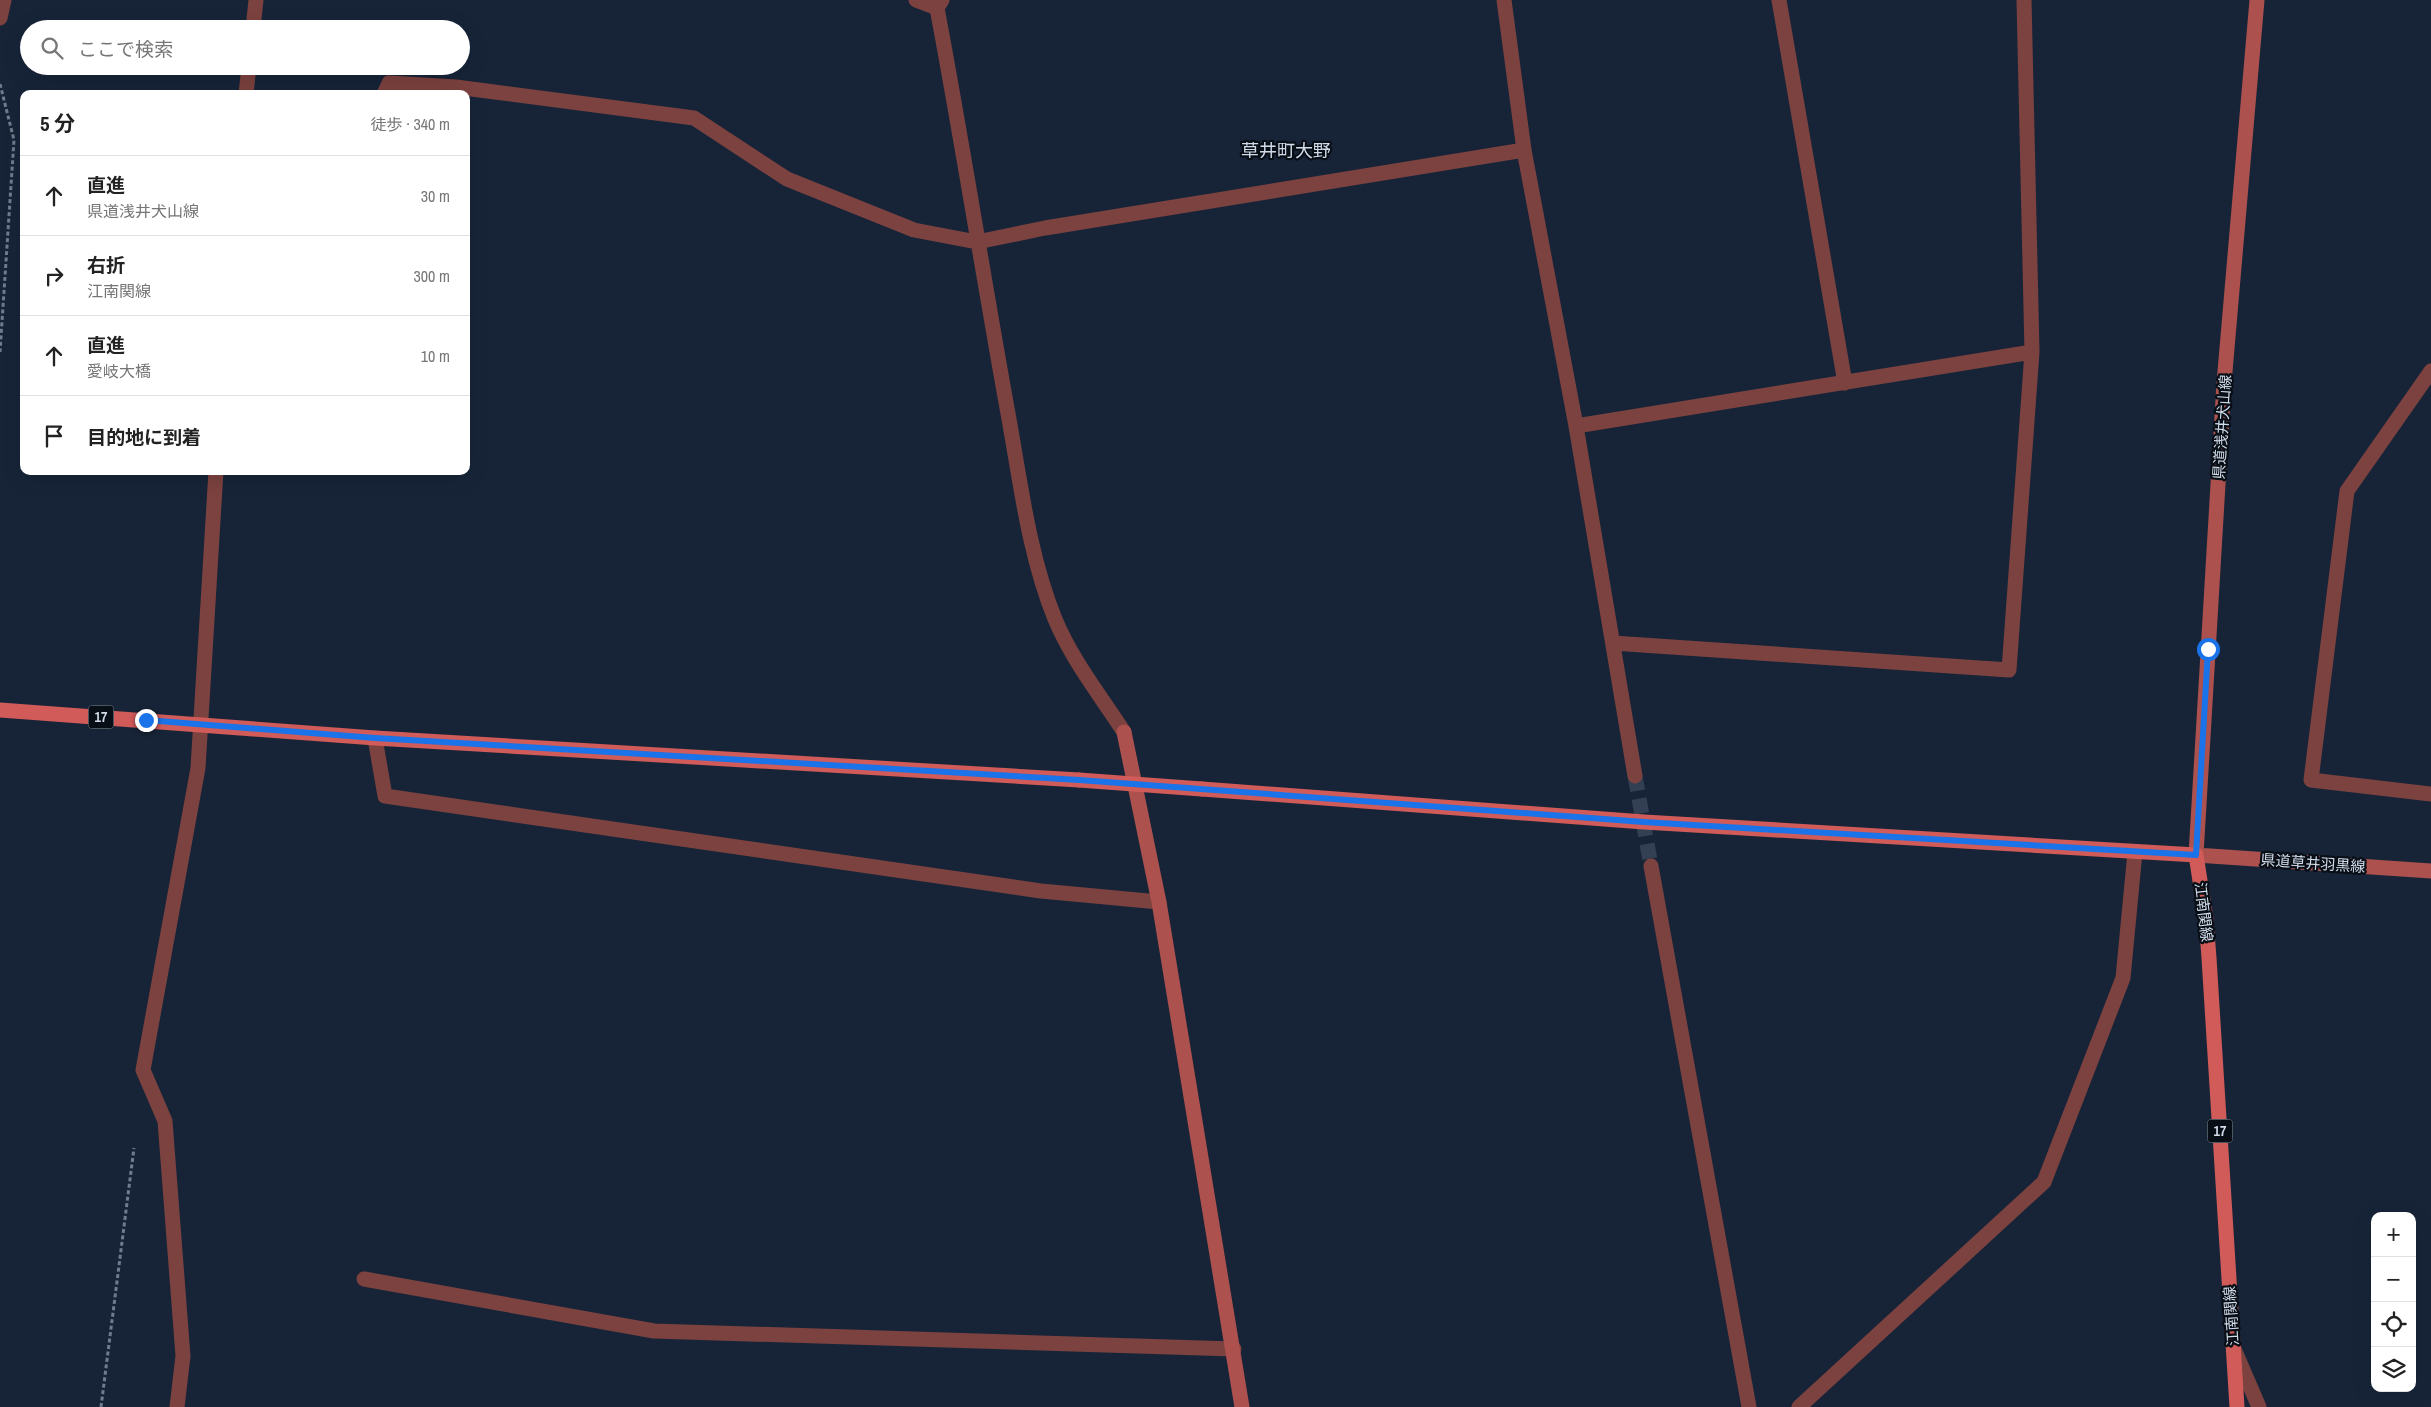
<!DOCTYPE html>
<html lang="ja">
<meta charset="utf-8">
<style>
:root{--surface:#fff;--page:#f6f6f6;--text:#222;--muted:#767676;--line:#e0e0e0}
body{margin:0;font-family:"Archivo Narrow","Noto Sans JP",sans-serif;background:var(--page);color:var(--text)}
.controls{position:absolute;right:15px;bottom:15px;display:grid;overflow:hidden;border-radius:10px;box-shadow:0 5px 20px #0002}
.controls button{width:45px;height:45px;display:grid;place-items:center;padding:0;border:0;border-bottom:1px solid var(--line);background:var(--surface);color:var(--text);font:25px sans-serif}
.stop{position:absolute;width:15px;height:15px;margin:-11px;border:4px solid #1a73e8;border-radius:50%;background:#fff}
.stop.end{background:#1a73e8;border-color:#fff;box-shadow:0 1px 5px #0008}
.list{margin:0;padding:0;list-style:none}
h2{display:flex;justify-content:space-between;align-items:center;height:65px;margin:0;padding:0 20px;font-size:21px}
h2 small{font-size:16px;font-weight:400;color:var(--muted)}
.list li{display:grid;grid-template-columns:32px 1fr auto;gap:15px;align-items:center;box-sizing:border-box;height:80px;padding:0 20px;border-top:1px solid var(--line)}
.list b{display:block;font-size:19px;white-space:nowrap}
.list p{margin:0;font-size:16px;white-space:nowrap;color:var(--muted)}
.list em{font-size:16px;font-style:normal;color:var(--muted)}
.icon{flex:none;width:28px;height:28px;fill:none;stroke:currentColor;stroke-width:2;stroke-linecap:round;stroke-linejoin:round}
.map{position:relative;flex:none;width:2431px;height:1407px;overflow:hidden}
.search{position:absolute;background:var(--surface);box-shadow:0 5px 20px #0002;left:20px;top:20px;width:450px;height:55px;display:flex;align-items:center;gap:12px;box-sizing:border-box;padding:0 18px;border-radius:28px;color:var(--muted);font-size:19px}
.panel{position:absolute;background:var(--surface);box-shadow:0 5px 20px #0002;left:20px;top:90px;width:450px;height:385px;border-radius:10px}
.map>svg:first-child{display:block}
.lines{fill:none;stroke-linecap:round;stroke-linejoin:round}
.street-tunnel{stroke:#333f53;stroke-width:15;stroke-dasharray:15 8;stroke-linecap:butt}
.path{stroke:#707b8c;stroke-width:3;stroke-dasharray:4 2.5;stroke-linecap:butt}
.lane{stroke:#7c423f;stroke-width:15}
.street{stroke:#7c423f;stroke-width:15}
.secondary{stroke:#ac514d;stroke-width:15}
.primary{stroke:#d15b58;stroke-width:15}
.primary-bridge{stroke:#d15b58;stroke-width:15}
.route{stroke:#1a73e8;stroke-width:6}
.labels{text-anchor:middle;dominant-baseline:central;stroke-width:4.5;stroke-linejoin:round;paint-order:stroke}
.shield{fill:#080e16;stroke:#959eaa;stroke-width:1}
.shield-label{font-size:14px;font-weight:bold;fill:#d2dbe9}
.street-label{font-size:15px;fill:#d2dbe9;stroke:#080e16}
.quarter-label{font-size:18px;fill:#d2dbe9;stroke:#080e16}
</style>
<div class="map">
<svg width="2431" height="1407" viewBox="0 0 2431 1407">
<rect width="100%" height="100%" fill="#172438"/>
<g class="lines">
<path class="street-tunnel" d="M1635,776l16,90"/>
<path class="path" d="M0,84l14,56 -14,212
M101,1407l33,-259"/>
<path class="lane" d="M0,18l4,-18"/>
<path class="street" d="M916,0l21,8
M942,0l-5,8c25,133 46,267 70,400 13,70 21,145 48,211 17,41 45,76 69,113
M1504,0l20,150 52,276 59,350
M1779,0l66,383
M253,29l3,-29
M246,94l3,-28
M384,94l5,-11 67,4 238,31 93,61 127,51 63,12 68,-14 479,-78
M2431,371l-84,120 -36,289 120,14
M1576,426l456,-74
M1613,643l396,27 23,-318 -8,-352
M375,738l10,58 656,95 118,11
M1651,866l98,541
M364,1279l290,52 580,18
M2234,1349l25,58
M177,1407l6,-51 -18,-235 -22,-51 55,-302 18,-297
M1799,1407l245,-225 79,-204 12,-126"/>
<path class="secondary" d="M2257,0l-33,383 -28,472 235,16
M1124,732l35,170 83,505"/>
<path class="primary" d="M0,710l375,28 704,42
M1202,789l442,33 552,33 10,64 3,39 28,449"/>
<path class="primary-bridge" d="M1079,780l123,9"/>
</g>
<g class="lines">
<path class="route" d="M146,720l229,18 704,42 565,42 552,33 12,-206"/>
</g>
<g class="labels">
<g class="shield">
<rect x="88.5" y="705.5" width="25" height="23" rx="4"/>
<rect x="2207.5" y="1119.5" width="25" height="23" rx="4"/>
</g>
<g class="shield-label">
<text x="101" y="717">17</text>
<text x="2220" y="1131">17</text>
</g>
<g class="street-label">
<text transform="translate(2222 427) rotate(-86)">県道浅井犬山線</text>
<text transform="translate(2313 863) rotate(4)">県道草井羽黒線</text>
<text transform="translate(2204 912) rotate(83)">江南関線</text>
<text transform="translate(2231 1316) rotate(-94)">江南関線</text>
</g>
<g class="quarter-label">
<text x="1286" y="150">草井町大野</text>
</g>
</g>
</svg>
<div class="controls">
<button>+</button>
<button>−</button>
<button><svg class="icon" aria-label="locate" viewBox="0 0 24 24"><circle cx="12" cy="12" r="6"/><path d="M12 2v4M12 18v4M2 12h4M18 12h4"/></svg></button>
<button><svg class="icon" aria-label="layers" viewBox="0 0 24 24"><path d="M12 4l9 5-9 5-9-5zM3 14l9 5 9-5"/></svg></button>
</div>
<div class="stop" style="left:2208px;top:649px"></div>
<div class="stop end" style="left:146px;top:720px"></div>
<div class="search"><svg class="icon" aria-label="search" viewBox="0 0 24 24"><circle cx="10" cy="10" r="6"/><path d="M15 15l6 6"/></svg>ここで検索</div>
<section class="panel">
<h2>5 分<small>徒歩 · 340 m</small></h2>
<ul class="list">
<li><svg class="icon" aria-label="ahead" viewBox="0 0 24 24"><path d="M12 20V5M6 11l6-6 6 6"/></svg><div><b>直進</b><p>県道浅井犬山線</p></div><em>30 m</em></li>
<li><svg class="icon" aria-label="right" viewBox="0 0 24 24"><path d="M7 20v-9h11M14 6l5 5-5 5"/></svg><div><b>右折</b><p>江南関線</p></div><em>300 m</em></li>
<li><svg class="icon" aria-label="ahead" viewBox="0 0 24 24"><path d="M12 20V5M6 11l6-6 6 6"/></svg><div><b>直進</b><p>愛岐大橋</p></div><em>10 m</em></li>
<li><svg class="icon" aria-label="arrive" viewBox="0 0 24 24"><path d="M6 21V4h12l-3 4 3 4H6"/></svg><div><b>目的地に到着</b></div></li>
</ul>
</section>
</div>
